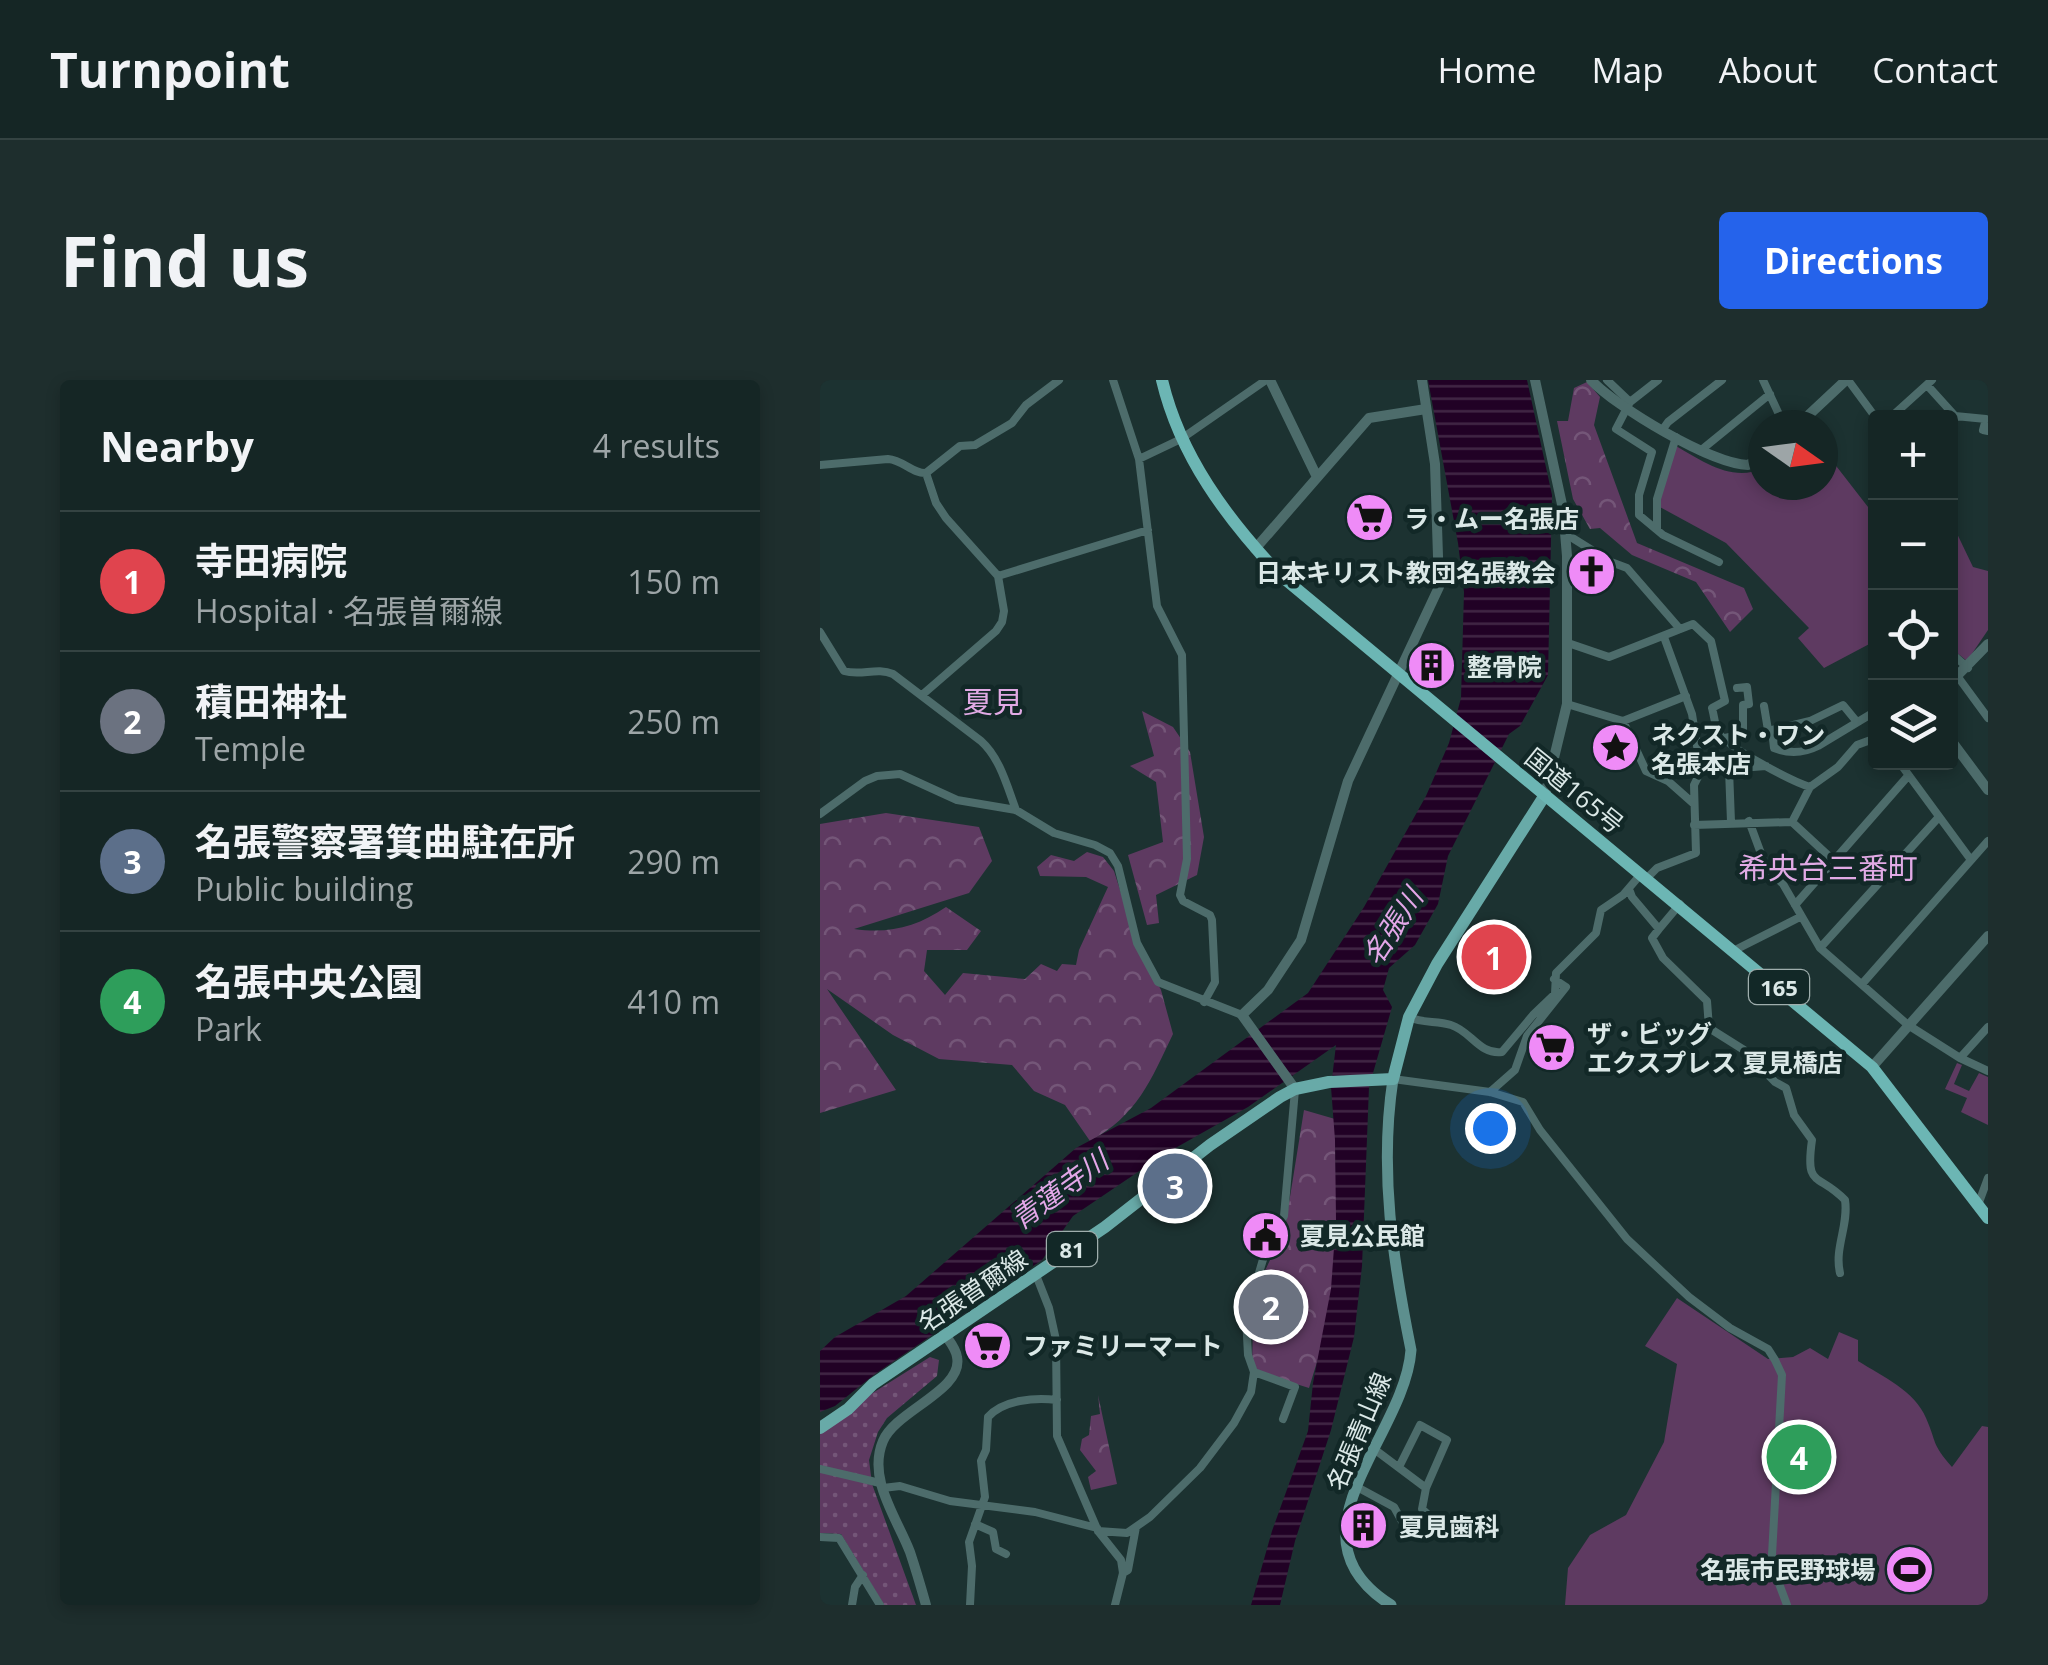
<!DOCTYPE html>
<meta charset="utf-8">
<style>
:root{--surface:#152625;--page:#1e2e2d;--text:#f1f3f6;--muted:#9da5a7;--line:#344342;--accent:#2563eb}
body{margin:0;font-family:"Open Sans","Noto Sans JP",sans-serif;background:var(--page);color:var(--text)}
.controls{position:absolute;right:30px;top:30px;display:grid;overflow:hidden;border-radius:10px;box-shadow:0 5px 15px #0003}
.controls button{width:90px;height:90px;display:grid;place-items:center;padding:0;border:0;border-bottom:2px solid var(--line);background:var(--surface);color:var(--text);font:50px sans-serif}
.compass{position:absolute;left:928px;top:30px;width:90px;height:90px;border-radius:50%;background:var(--surface);box-shadow:0 5px 15px #0003;rotate:104deg}
.you{position:absolute;left:670px;top:748px;width:35px;height:35px;margin:-25px;border:8px solid #fff;border-radius:50%;background:#1a73e8;box-shadow:0 0 0 15px #1a73e833}
.badge{display:grid;place-items:center;width:65px;height:65px;border-radius:50%;background:var(--accent);color:#fff;font-size:32px;font-weight:700}
.pin{position:absolute;translate:-50% -50%;border:5px solid #fff;box-shadow:0 2px 10px #0006}
.list{margin:0;padding:0;list-style:none}
h2{display:flex;justify-content:space-between;align-items:center;height:130px;margin:0;padding:0 40px;font-size:42px}
h2 small{font-size:32px;font-weight:400;color:var(--muted)}
.list li{display:grid;grid-template-columns:65px 1fr auto;gap:30px;align-items:center;box-sizing:border-box;height:140px;padding:0 40px;border-top:2px solid var(--line)}
.list b{display:block;font-size:38px;white-space:nowrap}
.list p{margin:0;font-size:32px;white-space:nowrap;color:var(--muted)}
.list em{font-size:32px;font-style:normal;color:var(--muted)}
.icon{flex:none;width:55px;height:55px;fill:none;stroke:currentColor;stroke-width:2;stroke-linecap:round;stroke-linejoin:round}
.map{position:relative;flex:none;width:1168px;height:1225px;overflow:hidden;border-radius:10px}
header{display:flex;align-items:center;gap:60px;box-sizing:border-box;height:140px;padding:0 50px;background:var(--surface);border-bottom:2px solid var(--line)}
header strong{font-size:48px}
nav{display:flex;gap:55px;margin-inline-start:auto;font-size:35px}
.intro{display:flex;align-items:center;justify-content:space-between;box-sizing:border-box;height:240px;padding:0 60px}
h1{margin:0;font-size:70px}
.button{padding:25px 45px;border-radius:10px;background:var(--accent);color:#fff;font-size:35px;font-weight:700}
main{display:flex;gap:60px;padding:0 60px}
aside{flex:1;background:var(--surface);border-radius:10px;box-shadow:0 5px 15px #0003}
.map>svg:first-child{display:block}
.grass{fill:url(#grass-dots)}
.forest{fill:url(#forest-crowns)}
.park{fill:#5e3a61}
.water{fill:url(#water-rules)}
.lines{fill:none;stroke-linecap:round;stroke-linejoin:round}
.minor{stroke:#4d6c6b;stroke-width:8}
.tertiary{stroke:#4d6c6b;stroke-width:10}
.secondary{stroke:#5d8f8e;stroke-width:11}
.primary{stroke:#68aaa8;stroke-width:12}
.trunk{stroke:#6cb6b4;stroke-width:12}
.labels{text-anchor:middle;dominant-baseline:central;stroke-width:9;stroke-linejoin:round;paint-order:stroke}
.shield{fill:#122827;stroke:#9faead;stroke-width:2.5}
.shield-label{font-size:22px;font-weight:bold;fill:#dbe8e7}
.poi-label{font-size:25px;font-weight:bold;fill:#dbe8e7;stroke:#122827;text-anchor:start}
.street-label{font-size:25px;fill:#dbe8e7;stroke:#122827}
.water-label{font-size:28px;font-style:italic;fill:#e3a7e8;stroke:#122827}
.quarter-label{font-size:30px;fill:#e1aae5;stroke:#122827}
</style>
<header>
<strong>Turnpoint</strong>
<nav><a>Home</a><a>Map</a><a>About</a><a>Contact</a></nav>
</header>
<div class="intro"><h1>Find us</h1><a class="button">Directions</a></div>
<main>
<aside>
<h2>Nearby<small>4 results</small></h2>
<ul class="list">
<li><span class="badge" style="background:#e0444e">1</span><div><b>寺田病院</b><p>Hospital · 名張曽爾線</p></div><em>150 m</em></li>
<li><span class="badge" style="background:#6b7280">2</span><div><b>積田神社</b><p>Temple</p></div><em>250 m</em></li>
<li><span class="badge" style="background:#5c6f8a">3</span><div><b>名張警察署箕曲駐在所</b><p>Public building</p></div><em>290 m</em></li>
<li><span class="badge" style="background:#2e9e5b">4</span><div><b>名張中央公園</b><p>Park</p></div><em>410 m</em></li>
</ul>
</aside>
<div class="map">
<svg width="1168" height="1225" viewBox="0 0 1168 1225">
<defs>
<pattern id="grass-dots" width="8" height="8" patternUnits="userSpaceOnUse" patternTransform="scale(2.5)"><rect width="8" height="8" fill="#5e3a61"/><path d="M2 2h.1M6 6h.1" fill="none" stroke="#745678" stroke-width="1.8" stroke-linecap="round"/></pattern>
<pattern id="forest-crowns" width="20" height="18" patternUnits="userSpaceOnUse" patternTransform="scale(2.5)"><rect width="20" height="18" fill="#5e3a61"/><path d="M2 6a3 3 0 1 1 6 0M12 15a3 3 0 1 1 6 0" fill="none" stroke="#745678"/></pattern>
<pattern id="water-rules" width="6" height="5" patternUnits="userSpaceOnUse" patternTransform="scale(2.5)"><rect width="6" height="5" fill="#210125"/><path d="M0 2.5h6" fill="none" stroke="#412645"/></pattern>
</defs>
<rect width="100%" height="100%" fill="#1c3231"/>
<path class="grass" d="M110,977l9,3 -2,16 -50,42 -9,14 -9,28 3,24 44,121h-32l-43,-71 -21,-1v-100l51,-39z"/>
<path class="forest" d="M767,2l13,15 -6,28 43,118 107,45 9,21 -23,23 -34,-50 -64,-27 -32,-27 -10,1 -17,-30 -16,-78h11l6,-33z
M322,331l31,16 17,25 14,85 -7,38 -41,20 3,28 -12,2 -19,-70 35,-13 -7,-60 -26,-16 24,-10z
M66,433l93,14 13,34 -23,32 -115,36c35,5 63,-2 92,-22l35,24 -14,19h-40l-3,21 21,24 18,-22 62,6 16,-15 16,7 5,-7 14,1 3,-15 29,-63 -22,-10 -46,-1 -3,-9 14,-12 23,6 13,-9 16,5 11,14 23,72 24,47 12,44c-22,46 -36,82 -83,107l-25,-36 -31,-14 -22,-26 -73,-6 -46,-24 -66,-46 69,101 -76,23v-289z
M484,730l31,9 3,175 -29,94 -48,-15 -9,-9 1,-39 11,-52 21,-45z
M278,1015l19,89 -26,6 -3,-13 8,-6 -16,-21 2,-11 7,-4 2,-19 9,-2z"/>
<path class="park" d="M856,66c26,15 57,37 87,22v17h60v-36l52,67v125l-51,27 -26,-30 11,-10 -83,-85 -68,-37z
M1130,139l23,48 15,4v59l-21,31 -16,-13z
M1137,683l5,2 -8,19 15,7 10,-18 9,4v48l-27,-13 6,-14 -22,-9z
M857,918l91,61 25,-2 17,-9 18,11 11,-27 19,8v21c24,15 57,30 68,57 11,25 5,25 26,49l30,-41 6,1v178h-423l3,-37 22,-33 36,-20 38,-73 13,-78 -32,-18z"/>
<path class="water" d="M608,0h99l25,115 -4,180 -28,51 -11,8 -61,122 -10,48 -23,41 -26,23 -6,22 9,17 -23,80 -7,179 -8,71 -23,93 -36,111 -15,64h-29l21,-74 36,-100 5,-48 18,-94 5,-69 -1,-80 -4,-53 5,-42 -88,62 -85,48 -90,61 -31,44 -167,114 -40,32 -15,6v-61l15,-14 71,-41 170,-148 75,-40 157,-115 56,-86 62,-111 23,-53 12,-45 3,-106 -6,-49z"/>
<g class="lines">
<path class="minor" d="M293,0l26,79 18,147 25,49 5,204 -7,36 3,6 27,14 2,5 3,62 -11,20
M787,0l23,22
M838,0l-28,22 -14,27 36,23 -13,43v20l24,20 56,27
M943,0l21,45
M1028,0l28,38
M1107,5l28,31 31,3
M1070,38l42,-38
M1166,39l-3,11 5,1
M843,49l5,-7 54,-42
M1130,56l5,-20
M880,71l70,-57
M319,79l42,-20 85,-59
M0,85l68,-6c15,1 25,15 38,14
M106,93l34,-27 15,-1 37,-22 14,-18 33,-25
M837,149v-30l19,-62
M746,154l45,28 16,6 53,61
M178,196l150,-46
M0,252l24,39c17,5 33,-4 49,3l88,67c19,17 26,45 35,69
M748,263l41,14 84,-33 18,17 14,60 -13,7c2,7 3,18 6,24 10,16 73,49 92,55
M1130,272l18,16
M1138,297l30,41
M102,315l74,-64 6,-9 2,-11 -6,-35 -52,-58 -10,-15 -10,-30
M747,324l56,17 63,-25
M944,326l4,24
M803,341l23,50 22,10 26,23
M1037,342l-14,-17 -33,16 -38,9 2,18c15,6 30,5 44,-2l58,-35
M905,358l18,-4v-29l6,-1 -2,-17 -10,1
M1079,382l72,98
M909,389l2,53
M881,391l65,-5
M0,434l45,-33 12,-5 23,-2 57,26 59,10 38,23 41,12 15,8 8,13 19,77 21,39 84,33
M929,441l17,46 17,17 37,64 88,77 52,33 28,13
M972,442l18,-35 28,-20 19,-22 19,-7
M874,445l98,-3 40,37
M827,498l10,-10 39,-15 -2,-68 7,-14 -9,-57 -28,-77
M809,509l3,8 27,32 -7,9 11,20 44,43 2,27 35,22 31,32 11,6 8,27 18,25c-7,49 6,32 33,60 4,25 -11,48 -5,73
M975,525l113,-129
M839,549l21,-25
M1000,568l118,-130
M915,570l65,-33
M1042,604l126,-143
M589,637c14,7 28,3 42,8 20,6 28,30 51,27l31,-37 22,-21 1,-21 40,-40 5,-23 22,-15 18,-21
M1140,678l28,-31
M573,699l97,13 33,10 17,28 87,109 62,58 41,31 38,21 7,11 7,15 -10,180 2,15 13,35
M670,712l25,-22 12,-34 39,-49 -12,-8
M1158,825l10,-27
M216,895l13,33 7,32 1,96 41,95 23,29 2,13 -8,32
M434,992l41,15 -12,32
M579,1087l21,-42 27,15 -21,48
M0,1089l60,14
M537,1107l37,20 11,20 27,7 5,-11 -15,-14 4,-21 -52,-39
M63,1108l17,-2 50,15 85,11 62,16
M155,1144l18,8 3,17 10,5
M278,1151l29,2 23,-16 50,-49 34,-45 17,-31 3,-20 -6,-17 -2,-38 18,-61 20,-40 11,-126
M0,1157l19,1 41,67
M303,1193l5,-3 8,-43
M32,1225l3,-18 8,-12
M150,1225l2,-39 -3,-24 16,-45 -4,-36 5,-11 2,-33c15,-17 47,-20 69,-17"/>
<path class="tertiary" d="M450,0l47,97
M715,0l28,129 4,47v148l-22,91
M771,0c25,27 120,84 157,85l15,-9
M978,45l48,-45
M435,169l114,-131 57,-9
M1130,303l38,-39
M1130,359l38,51
M1052,687l116,-131
M475,709l-53,-74 26,-25 33,-50 47,-159 91,-194 -4,-123 -13,-84
M106,1225c-5,-18 -10,-35 -16,-53 -13,-34 -43,-73 -27,-111 12,-30 81,-51 74,-84 -1,-8 -7,-15 -11,-21"/>
<path class="secondary" d="M571,1225c-110,-70 14,-168 20,-255 -18,-89 -32,-179 -18,-271"/>
<path class="primary" d="M0,1048l28,-19 25,-25 232,-157 105,-82 70,-48 15,-8 34,-7 64,-3 16,-62 28,-53 108,-169"/>
<path class="trunk" d="M342,0c18,76 65,139 118,195l592,492 116,151"/>
</g>
<defs>
<symbol id="supermarket-disc" viewBox="-11 -11 22 22"><circle r="9.5" fill="#ef8bf7" stroke="#122827"/><path d="M-6-5.5h2.5l.6 2H6L4.5 2H-2.5L-4.4-4H-6ZM-1.5 3.2a1.3 1.3 0 1 0 .1 0ZM3 3.2a1.3 1.3 0 1 0 .1 0Z" fill="#111"/></symbol>
<symbol id="church-disc" viewBox="-11 -11 22 22"><circle r="9.5" fill="#ef8bf7" stroke="#122827"/><path d="M-1.2-6h2.4v3.5h3.3v2.4h-3.3V6h-2.4V-.1h-3.3v-2.4h3.3Z" fill="#111"/></symbol>
<symbol id="building-disc" viewBox="-11 -11 22 22"><circle r="9.5" fill="#ef8bf7" stroke="#122827"/><path d="M-4-6H4V6H1V3H-1V6H-4ZM-2.5-4.3h1.7v1.8h-1.7ZM.8-4.3h1.7v1.8H.8ZM-2.5-1h1.7V.8h-1.7ZM.8-1h1.7V.8H.8Z" fill="#111"/></symbol>
<symbol id="sight-disc" viewBox="-11 -11 22 22"><circle r="9.5" fill="#ef8bf7" stroke="#122827"/><path d="M0-6L1.8-2.2L6-1.7L2.9 1.2L3.7 5.4L0 3.3L-3.7 5.4L-2.9 1.2L-6-1.7L-1.8-2.2Z" fill="#111"/></symbol>
<symbol id="civic-disc" viewBox="-11 -11 22 22"><circle r="9.5" fill="#ef8bf7" stroke="#122827"/><path d="M-.6-6.5H3V-4.5H.6V-3L4-1V1h2V6H-6V1h2V-1L-.6-3ZM-1.2 2.5V6h2.4V2.5Z" fill="#111"/></symbol>
<symbol id="stadium-disc" viewBox="-11 -11 22 22"><circle r="9.5" fill="#ef8bf7" stroke="#122827"/><path d="M0-5a6.5 5 0 1 0 0 10a6.5 5 0 1 0 0-10ZM-3.5-1.8h7v3.6h-7Z" fill="#111"/></symbol>
</defs>
<g fill-rule="evenodd">
<use href="#supermarket-disc" x="522" y="110" width="55" height="55"/>
<use href="#church-disc" x="744" y="164" width="55" height="55"/>
<use href="#building-disc" x="584" y="258" width="55" height="55"/>
<use href="#sight-disc" x="768" y="340" width="55" height="55"/>
<use href="#supermarket-disc" x="704" y="640" width="55" height="55"/>
<use href="#civic-disc" x="418" y="828" width="55" height="55"/>
<use href="#supermarket-disc" x="140" y="938" width="55" height="55"/>
<use href="#building-disc" x="516" y="1118" width="55" height="55"/>
<use href="#stadium-disc" x="1062" y="1162" width="55" height="55"/>
</g>
<g class="labels">
<g class="shield">
<rect x="929" y="590" width="60" height="34" rx="8"/>
<rect x="227" y="852" width="50" height="34" rx="8"/>
</g>
<g class="shield-label">
<text x="959" y="607">165</text>
<text x="252" y="869">81</text>
</g>
<g class="poi-label">
<text x="584" y="138">ラ・ムー名張店</text>
<text x="736" y="192" text-anchor="end">日本キリスト教団名張教会</text>
<text x="647" y="286">整骨院</text>
<text x="831" y="354">ネクスト・ワン<tspan x="831" dy="29">名張本店</tspan></text>
<text x="767" y="653">ザ・ビッグ<tspan x="767" dy="29">エクスプレス 夏見橋店</tspan></text>
<text x="480" y="855">夏見公民館</text>
<text x="203" y="965">ファミリーマート</text>
<text x="579" y="1146">夏見歯科</text>
<text x="1055" y="1189" text-anchor="end">名張市民野球場</text>
</g>
<g class="street-label">
<text transform="translate(755 410) rotate(39)">国道165号</text>
<text transform="translate(152 910) rotate(-34)">名張曽爾線</text>
<text transform="translate(538 1051) rotate(-67)">名張青山線</text>
</g>
<g class="water-label">
<text transform="translate(572 546) rotate(-57)">名張川</text>
<text transform="translate(239 809) rotate(-36)">青蓮寺川</text>
</g>
<g class="quarter-label">
<text x="173" y="321">夏見</text>
<text x="1008" y="487">希央台三番町</text>
</g>
</g>
</svg>
<div class="controls">
<button>+</button>
<button>−</button>
<button><svg class="icon" aria-label="locate" viewBox="0 0 24 24"><circle cx="12" cy="12" r="6"/><path d="M12 2v4M12 18v4M2 12h4M18 12h4"/></svg></button>
<button><svg class="icon" aria-label="layers" viewBox="0 0 24 24"><path d="M12 4l9 5-9 5-9-5zM3 14l9 5 9-5"/></svg></button>
</div>
<svg class="compass" viewBox="-18 -18 36 36"><path d="M0-13l5 13h-10z" fill="#e53935"/><path d="M0 13l5-13h-10z" fill="#9da5a7"/></svg>
<div class="you"></div>
<div class="pin badge" style="left:674px;top:577px;background:#e0444e">1</div>
<div class="pin badge" style="left:451px;top:927px;background:#6b7280">2</div>
<div class="pin badge" style="left:355px;top:806px;background:#5c6f8a">3</div>
<div class="pin badge" style="left:979px;top:1077px;background:#2e9e5b">4</div>
</div>
</main>
